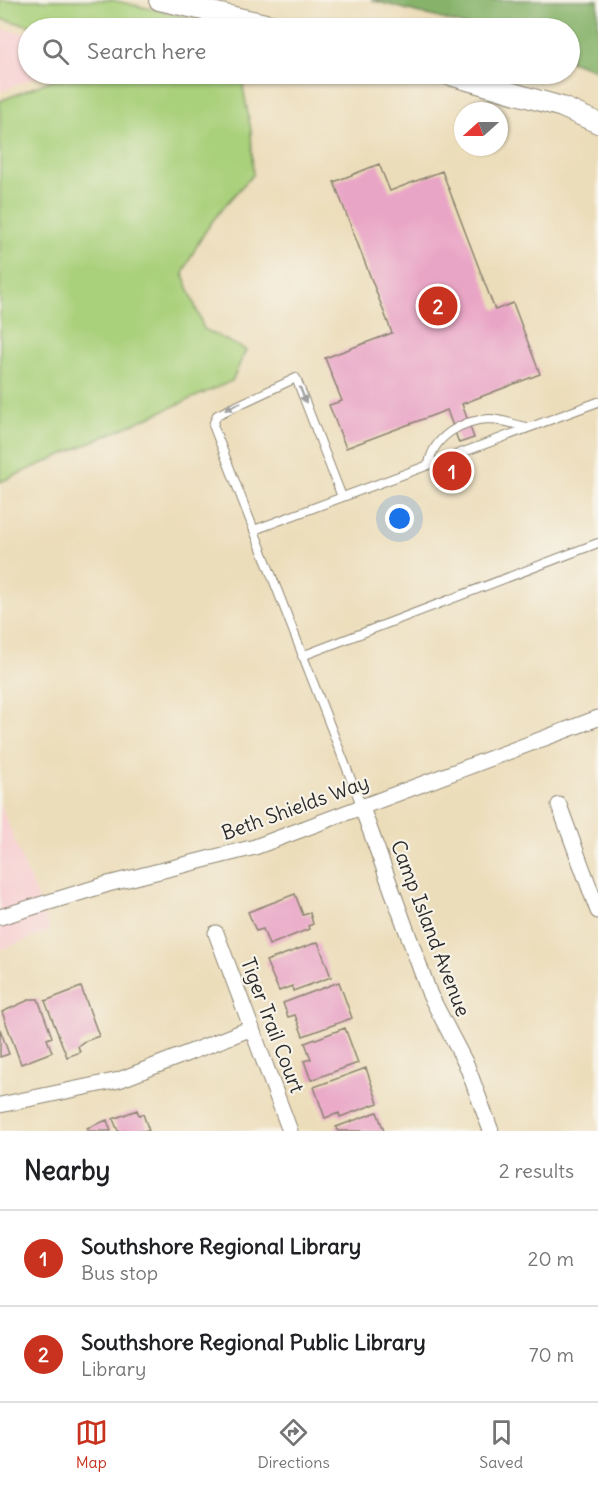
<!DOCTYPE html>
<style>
:root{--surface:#fff;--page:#f2f2f2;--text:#202124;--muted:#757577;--line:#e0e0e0;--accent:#c8321e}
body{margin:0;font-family:Delius,sans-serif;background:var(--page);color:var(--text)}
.compass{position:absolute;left:454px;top:102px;width:54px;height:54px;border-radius:50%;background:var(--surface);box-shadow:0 2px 4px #0004;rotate:249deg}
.you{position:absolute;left:400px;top:519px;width:21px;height:21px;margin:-15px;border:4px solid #fff;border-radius:50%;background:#1a73e8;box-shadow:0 0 0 9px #1a73e833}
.badge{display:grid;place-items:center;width:39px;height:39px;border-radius:50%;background:var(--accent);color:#fff;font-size:20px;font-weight:700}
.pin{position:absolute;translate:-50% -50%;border:3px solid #fff;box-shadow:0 2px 6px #0006}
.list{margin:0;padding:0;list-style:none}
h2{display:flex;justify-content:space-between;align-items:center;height:78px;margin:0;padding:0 24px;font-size:26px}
h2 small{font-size:20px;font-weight:400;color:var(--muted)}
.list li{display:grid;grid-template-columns:39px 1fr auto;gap:18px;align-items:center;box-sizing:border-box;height:96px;padding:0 24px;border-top:2px solid var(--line)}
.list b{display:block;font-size:22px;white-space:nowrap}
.list p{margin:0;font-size:20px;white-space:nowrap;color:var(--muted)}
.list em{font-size:20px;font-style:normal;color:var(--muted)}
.icon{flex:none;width:33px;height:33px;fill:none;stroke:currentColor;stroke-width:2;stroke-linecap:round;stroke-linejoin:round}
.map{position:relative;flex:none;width:598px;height:1131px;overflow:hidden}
.search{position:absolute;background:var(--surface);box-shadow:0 2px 4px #0004;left:18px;right:18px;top:18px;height:66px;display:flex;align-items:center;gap:15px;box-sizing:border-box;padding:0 21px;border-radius:33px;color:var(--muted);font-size:22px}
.sheet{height:270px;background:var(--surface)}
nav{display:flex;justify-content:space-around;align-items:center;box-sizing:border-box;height:84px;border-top:2px solid var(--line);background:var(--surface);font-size:16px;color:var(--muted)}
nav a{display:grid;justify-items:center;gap:3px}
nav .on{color:var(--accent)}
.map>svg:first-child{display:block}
.built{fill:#f7cfd2}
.green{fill:#a9d07a;stroke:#6a7e52;stroke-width:1.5}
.forest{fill:#86b26a;stroke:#586e4a;stroke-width:1.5}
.building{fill:#e9a5c6}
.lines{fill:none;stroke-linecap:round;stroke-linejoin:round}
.service-casing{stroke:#8c8472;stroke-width:10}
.minor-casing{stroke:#8c8472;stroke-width:17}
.tertiary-casing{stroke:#8c8472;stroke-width:22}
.service{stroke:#fff;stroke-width:8}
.minor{stroke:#fff;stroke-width:15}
.tertiary{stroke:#fff;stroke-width:20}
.oneway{fill:#a0a0a0}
.labels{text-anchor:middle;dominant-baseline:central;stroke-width:4.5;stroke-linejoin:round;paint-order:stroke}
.street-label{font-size:20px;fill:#2b2b2b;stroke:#f7f3e8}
</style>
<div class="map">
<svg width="598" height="1131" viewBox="0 0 598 1131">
<rect width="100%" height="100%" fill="#f7f3e8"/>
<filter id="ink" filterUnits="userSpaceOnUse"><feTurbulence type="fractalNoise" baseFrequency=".0167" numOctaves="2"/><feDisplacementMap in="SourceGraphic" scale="12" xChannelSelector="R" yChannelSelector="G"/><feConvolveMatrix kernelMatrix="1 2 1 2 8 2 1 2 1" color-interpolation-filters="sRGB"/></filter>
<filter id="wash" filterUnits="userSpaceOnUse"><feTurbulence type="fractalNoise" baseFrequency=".008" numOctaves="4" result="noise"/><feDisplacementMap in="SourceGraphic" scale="24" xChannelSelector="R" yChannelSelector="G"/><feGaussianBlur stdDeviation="1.35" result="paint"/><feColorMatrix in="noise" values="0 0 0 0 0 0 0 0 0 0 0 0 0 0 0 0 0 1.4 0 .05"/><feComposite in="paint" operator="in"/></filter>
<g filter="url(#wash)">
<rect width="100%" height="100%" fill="#ecddba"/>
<path class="built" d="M0,28l28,6v40h16l-44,18z
M0,803l50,128 -50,19z"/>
<path class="green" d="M0,0h112l123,28h-194l-41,-9z
M67,74h181l-5,13 8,43 2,45c-33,34 -51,55 -70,99l21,55 42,21 -14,31 -232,101v-381z"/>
<path class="forest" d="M371,0h227v71l-28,-10v-33h-94z"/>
<g id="blocks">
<path class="building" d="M379,164l11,27 52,-20 53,139 18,-7 27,71 -78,30 12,34 -15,5 -12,-33 -101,38 -17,-43 13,-4 -17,-43 67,-25 -58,-151z
M295,894l8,21 7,-2 3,11 -5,2 1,3 -40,16 -6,-16 -7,2 -8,-19z
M318,942l13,35 -38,14 -1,-5 -13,5 -13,-30z
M339,982l13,36 -49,18 -8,-21 -7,2 -5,-14z
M81,987l18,49 -16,6 -5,4 2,6 -13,5 -22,-56z
M31,999h7l14,38 -5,2 5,13 -31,12 -19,-52z
M345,1028l13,35 -47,17 -7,-19 7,-2 -6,-16z
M0,1029l9,25 -9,3z
M366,1068l12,35 -38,14 -1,-4 -14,5 -11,-31z
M137,1110l2,5 4,-1 6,17h-31l-5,-12z
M377,1112l7,19h-46l-2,-4z
M107,1120l4,11h-23l-1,-3z"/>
</g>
</g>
<g filter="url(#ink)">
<use href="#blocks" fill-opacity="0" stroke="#8c8472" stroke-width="1.5"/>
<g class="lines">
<defs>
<path id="service" d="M429,464c4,-27 33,-44 60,-45 12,0 26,6 38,8
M342,497l-46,-119 -79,37 -4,10 148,380
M254,530l344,-128
M302,656l296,-113"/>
<path id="minor" d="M361,805l69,190 37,71 24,65
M559,805l39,106
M0,917l108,-33 147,-37 343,-129
M216,933l74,198
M0,1105l119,-25 133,-52"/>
<path id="tertiary" d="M159,0l124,28
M446,74l116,33 36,16"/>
</defs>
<use href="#service" class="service-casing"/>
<use href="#minor" class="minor-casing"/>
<use href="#tertiary" class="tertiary-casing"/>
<use href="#service" class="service"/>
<use href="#minor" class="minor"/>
<use href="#tertiary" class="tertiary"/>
</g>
<defs><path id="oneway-solid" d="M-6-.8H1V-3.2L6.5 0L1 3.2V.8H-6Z" transform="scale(1.5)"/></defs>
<g class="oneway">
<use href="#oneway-solid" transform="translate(303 395) rotate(69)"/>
<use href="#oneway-solid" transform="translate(233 406) rotate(156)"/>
</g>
</g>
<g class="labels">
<g class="street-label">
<text transform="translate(295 807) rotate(-20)">Beth Shields Way</text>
<text transform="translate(431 928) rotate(69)">Camp Island Avenue</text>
<text transform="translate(273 1025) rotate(69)">Tiger Trail Court</text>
</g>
</g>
</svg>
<svg class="compass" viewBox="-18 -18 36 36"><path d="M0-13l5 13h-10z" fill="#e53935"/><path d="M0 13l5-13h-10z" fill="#757577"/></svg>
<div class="you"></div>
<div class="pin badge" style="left:452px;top:471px">1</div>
<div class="pin badge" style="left:438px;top:306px">2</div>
<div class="search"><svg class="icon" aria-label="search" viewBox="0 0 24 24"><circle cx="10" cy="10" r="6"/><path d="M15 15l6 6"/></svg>Search here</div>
</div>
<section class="sheet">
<h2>Nearby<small>2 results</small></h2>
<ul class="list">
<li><span class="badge">1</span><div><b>Southshore Regional Library</b><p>Bus stop</p></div><em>20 m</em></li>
<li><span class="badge">2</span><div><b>Southshore Regional Public Library</b><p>Library</p></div><em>70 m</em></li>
</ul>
</section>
<nav>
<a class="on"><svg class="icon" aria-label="map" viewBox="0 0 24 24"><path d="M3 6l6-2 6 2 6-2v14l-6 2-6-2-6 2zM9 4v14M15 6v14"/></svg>Map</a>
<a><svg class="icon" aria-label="directions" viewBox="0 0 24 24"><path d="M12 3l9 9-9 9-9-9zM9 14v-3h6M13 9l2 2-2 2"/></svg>Directions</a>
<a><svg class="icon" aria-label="saved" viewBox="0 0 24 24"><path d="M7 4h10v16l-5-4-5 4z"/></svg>Saved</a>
</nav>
